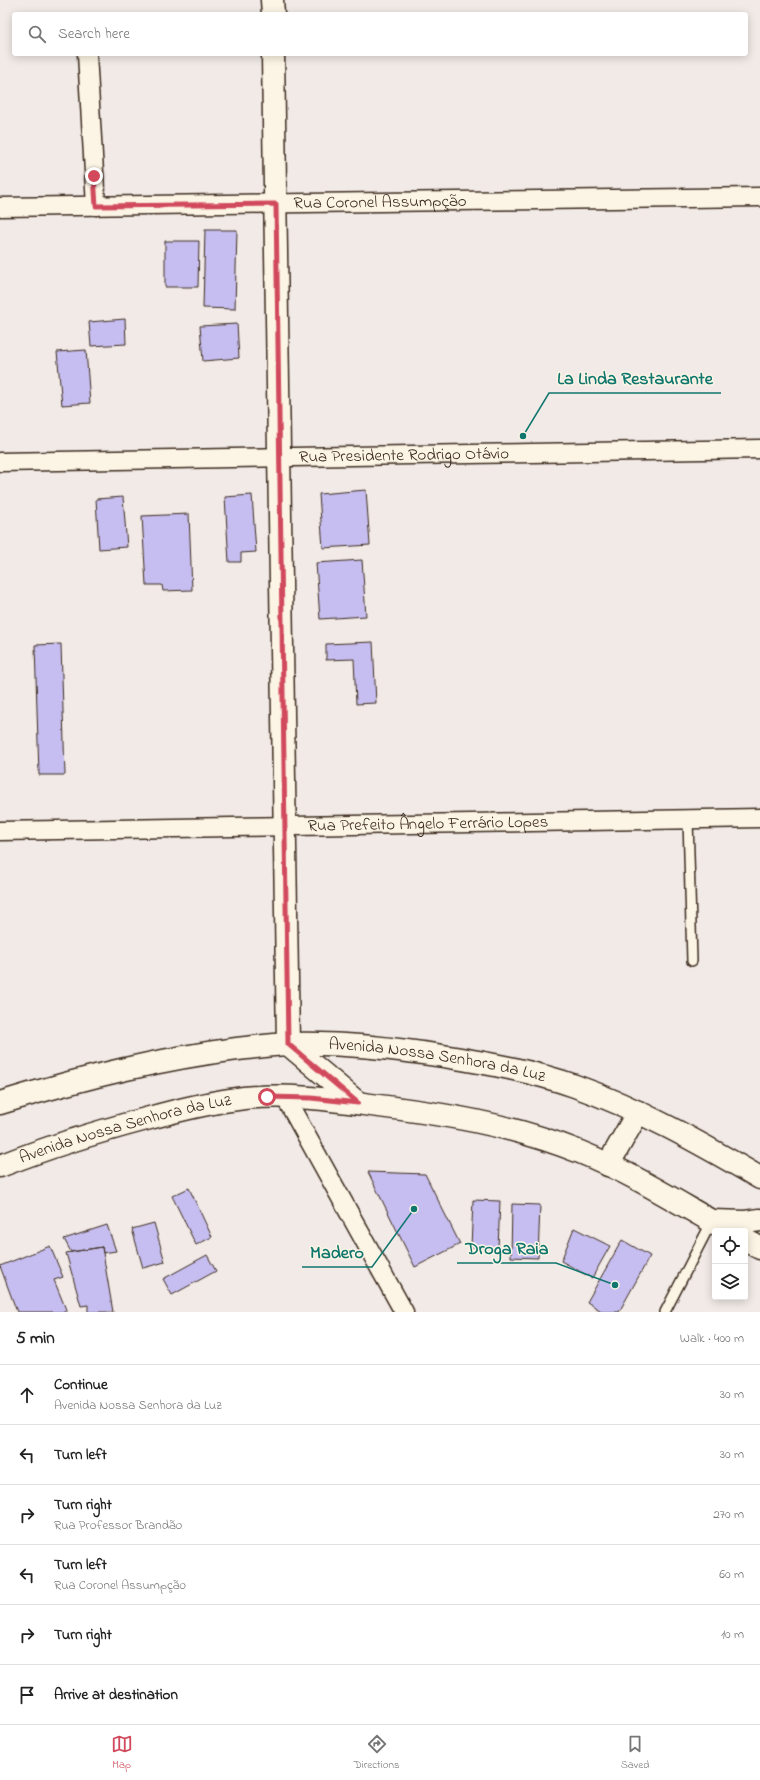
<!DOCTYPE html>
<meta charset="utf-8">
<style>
:root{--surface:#fff;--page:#f2f2f2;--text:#222;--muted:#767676;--line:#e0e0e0;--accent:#d1495b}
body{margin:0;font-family:"Indie Flower",sans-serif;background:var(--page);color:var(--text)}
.controls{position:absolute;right:12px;bottom:12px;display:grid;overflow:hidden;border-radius:4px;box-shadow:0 2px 10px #0003}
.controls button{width:36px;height:36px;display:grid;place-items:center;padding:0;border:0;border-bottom:1px solid var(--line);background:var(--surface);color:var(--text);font:20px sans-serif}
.stop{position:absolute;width:12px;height:12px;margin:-9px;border:3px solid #d1495b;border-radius:50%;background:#fff}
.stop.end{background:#d1495b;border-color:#fff;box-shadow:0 1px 4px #0008}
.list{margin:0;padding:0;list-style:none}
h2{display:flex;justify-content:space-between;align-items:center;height:52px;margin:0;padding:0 16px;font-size:17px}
h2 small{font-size:13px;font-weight:400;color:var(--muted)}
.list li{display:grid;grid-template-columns:26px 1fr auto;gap:12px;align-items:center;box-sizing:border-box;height:60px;padding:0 16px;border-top:1px solid var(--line)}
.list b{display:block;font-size:15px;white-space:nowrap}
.list p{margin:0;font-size:13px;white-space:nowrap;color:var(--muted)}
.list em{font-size:13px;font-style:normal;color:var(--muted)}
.icon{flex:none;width:22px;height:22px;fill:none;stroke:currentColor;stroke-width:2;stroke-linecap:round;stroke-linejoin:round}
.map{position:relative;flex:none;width:760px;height:1312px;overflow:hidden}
.search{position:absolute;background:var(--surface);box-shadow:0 2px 10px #0003;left:12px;right:12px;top:12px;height:44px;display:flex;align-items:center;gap:10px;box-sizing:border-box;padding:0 14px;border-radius:4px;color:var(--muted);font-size:15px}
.sheet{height:412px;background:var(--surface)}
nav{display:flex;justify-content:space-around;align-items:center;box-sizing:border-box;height:56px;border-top:1px solid var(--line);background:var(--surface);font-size:11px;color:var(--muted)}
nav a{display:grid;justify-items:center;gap:2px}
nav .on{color:var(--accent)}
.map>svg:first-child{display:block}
.building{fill:#c6bef0;stroke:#3b2a1e}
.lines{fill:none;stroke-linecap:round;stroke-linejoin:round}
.service-casing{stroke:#3b2a1e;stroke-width:12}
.minor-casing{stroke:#3b2a1e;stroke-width:21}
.secondary-casing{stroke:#3b2a1e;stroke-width:25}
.service{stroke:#fcf5e5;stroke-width:9}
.minor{stroke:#fcf5e5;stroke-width:18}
.secondary{stroke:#fcf5e5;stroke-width:22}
.route{stroke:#d1495b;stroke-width:5}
.labels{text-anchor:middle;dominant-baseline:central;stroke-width:3;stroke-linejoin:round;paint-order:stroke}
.street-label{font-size:17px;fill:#3b2a1e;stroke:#fcf5e5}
.leader{fill:none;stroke:#0f766e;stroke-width:1.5}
.callout-dot{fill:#0f766e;stroke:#fcf5e5;stroke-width:1.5}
.callout-label{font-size:18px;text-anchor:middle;font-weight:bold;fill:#0f766e;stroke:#fcf5e5;stroke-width:3;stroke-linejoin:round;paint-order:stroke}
</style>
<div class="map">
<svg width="760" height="1312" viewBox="0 0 760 1312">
<rect width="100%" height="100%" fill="#f1eae7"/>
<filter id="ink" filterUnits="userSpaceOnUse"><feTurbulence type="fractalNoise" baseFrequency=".025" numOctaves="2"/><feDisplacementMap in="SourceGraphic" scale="8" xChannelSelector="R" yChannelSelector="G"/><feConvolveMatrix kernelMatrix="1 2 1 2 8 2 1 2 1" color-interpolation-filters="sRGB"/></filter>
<g filter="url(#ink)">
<path class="building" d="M205,230h32l-2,79 -32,-1z
M165,241h34l-1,46h-33z
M125,319l1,25 -35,2 -2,-24z
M237,324l2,34 -36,3 -3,-35z
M86,350l4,53 -28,2 -5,-53z
M366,490l4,55 -47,3 -4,-54z
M252,495l4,57 -15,1v9h-12l-4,-65z
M123,497l4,50 -28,2 -3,-50z
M189,514l3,76 -29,1 -1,-6h-16l-4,-69z
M362,560l4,56 -46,3 -4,-56z
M373,642l3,61 -20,1 -2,-45 -28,1v-16z
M61,644l4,131h-26l-4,-130z
M368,1172l57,2 35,70 -45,23z
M189,1188l23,49 -16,8 -24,-49z
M473,1200l27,1 -2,47 -27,-1z
M512,1204l28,1 -2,53 -27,-1z
M154,1223l11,39 -22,6 -11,-39z
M107,1225l9,26 -13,2 -1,-6 -31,5 -7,-13z
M574,1228l36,18 -18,32 -31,-17z
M622,1240l28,16 -31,56h-16l-16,-10z
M50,1246l13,31 -9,3 13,32h-50l-17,-46z
M102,1247l11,65h-25v-7l-7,1 -15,-53z
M207,1255l9,16 -44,24 -9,-16z"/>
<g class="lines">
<defs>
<path id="service" d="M688,819l4,142
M665,1312l47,-91"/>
<g id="minor">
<path d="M87,54l9,152"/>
<path id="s1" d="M0,207l760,-10"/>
<path id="s2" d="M0,462l760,-13"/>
<path id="s3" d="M0,831l760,-13"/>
<path d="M285,1097l119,215"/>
</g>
<g id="secondary">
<path d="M272,0l1,14"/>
<path d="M273,54l15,990"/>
<path d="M288,1044l70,59"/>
<path id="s4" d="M0,1103c78,-24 156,-44 237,-54 17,-2 34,-4 51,-5 52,-2 104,4 155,12 44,7 89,15 132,30 65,23 125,57 185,92"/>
<path d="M608,1165l30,-53"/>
<path id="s5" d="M0,1166c48,-19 97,-34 146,-47 32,-9 65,-17 98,-21 42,-4 85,1 127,7 73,9 139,19 209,47 52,21 100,52 149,79"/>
<path d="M712,1221l33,1 15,-2"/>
<path d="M745,1240l15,8"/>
</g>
</defs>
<use href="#service" class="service-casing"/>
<use href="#minor" class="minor-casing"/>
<use href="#secondary" class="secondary-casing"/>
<use href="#service" class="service"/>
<use href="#minor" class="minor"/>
<use href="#secondary" class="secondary"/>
</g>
</g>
<g class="lines" filter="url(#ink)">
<path class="route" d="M94,176l2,30 180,-2 12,840 70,59 -47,-5 -44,-1"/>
</g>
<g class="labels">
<g class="street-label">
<text stroke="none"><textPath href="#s1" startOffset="380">Rua Coronel Assumpção</textPath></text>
<text stroke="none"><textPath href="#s2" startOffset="404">Rua Presidente Rodrigo Otávio</textPath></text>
<text stroke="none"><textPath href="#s3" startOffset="428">Rua Prefeito Ângelo Ferrário Lopes</textPath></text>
<text stroke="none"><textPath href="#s4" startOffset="445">Avenida Nossa Senhora da Luz</textPath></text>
<text stroke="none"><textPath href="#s5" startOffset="131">Avenida Nossa Senhora da Luz</textPath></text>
</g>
</g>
<path class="leader" d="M523 436L549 393H721M615 1285L556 1263H457M414 1209L372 1267H302"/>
<g class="callout-dot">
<circle cx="523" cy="436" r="4"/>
<circle cx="615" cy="1285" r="4"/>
<circle cx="414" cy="1209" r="4"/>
</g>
<g class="callout-label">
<text x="635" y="384">La Linda Restaurante</text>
<text x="507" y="1254">Droga Raia</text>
<text x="337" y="1258">Madero</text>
</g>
</svg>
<div class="controls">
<button><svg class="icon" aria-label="locate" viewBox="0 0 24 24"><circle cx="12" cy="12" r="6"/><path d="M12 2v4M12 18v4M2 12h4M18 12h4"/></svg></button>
<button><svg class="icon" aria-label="layers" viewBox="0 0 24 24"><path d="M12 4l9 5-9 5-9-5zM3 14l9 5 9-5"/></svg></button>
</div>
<div class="stop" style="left:267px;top:1097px"></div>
<div class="stop end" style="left:94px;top:176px"></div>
<div class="search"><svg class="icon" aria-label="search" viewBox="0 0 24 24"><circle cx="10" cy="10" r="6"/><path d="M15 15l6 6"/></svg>Search here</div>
</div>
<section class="sheet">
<h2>5 min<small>Walk · 400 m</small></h2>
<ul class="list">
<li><svg class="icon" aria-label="ahead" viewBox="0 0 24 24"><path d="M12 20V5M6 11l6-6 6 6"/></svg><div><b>Continue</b><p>Avenida Nossa Senhora da Luz</p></div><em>30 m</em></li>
<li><svg class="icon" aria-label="left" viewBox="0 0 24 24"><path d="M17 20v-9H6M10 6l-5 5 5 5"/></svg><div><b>Turn left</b></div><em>30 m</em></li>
<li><svg class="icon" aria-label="right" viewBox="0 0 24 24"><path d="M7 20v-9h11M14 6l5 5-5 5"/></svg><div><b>Turn right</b><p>Rua Professor Brandão</p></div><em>270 m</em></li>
<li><svg class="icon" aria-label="left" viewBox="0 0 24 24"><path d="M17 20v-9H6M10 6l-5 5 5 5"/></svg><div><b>Turn left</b><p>Rua Coronel Assumpção</p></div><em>60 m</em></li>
<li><svg class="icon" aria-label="right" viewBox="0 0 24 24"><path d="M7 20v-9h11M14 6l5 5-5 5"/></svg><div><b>Turn right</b></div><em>10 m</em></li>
<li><svg class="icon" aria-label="arrive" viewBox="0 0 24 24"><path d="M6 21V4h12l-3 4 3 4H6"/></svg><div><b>Arrive at destination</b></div></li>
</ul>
</section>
<nav>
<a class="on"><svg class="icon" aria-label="map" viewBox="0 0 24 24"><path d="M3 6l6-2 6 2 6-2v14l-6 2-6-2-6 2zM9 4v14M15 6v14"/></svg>Map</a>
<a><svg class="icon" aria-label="directions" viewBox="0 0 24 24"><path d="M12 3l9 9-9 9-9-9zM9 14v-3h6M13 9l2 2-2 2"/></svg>Directions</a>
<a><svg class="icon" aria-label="saved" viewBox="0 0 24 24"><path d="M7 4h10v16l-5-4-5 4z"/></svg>Saved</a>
</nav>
